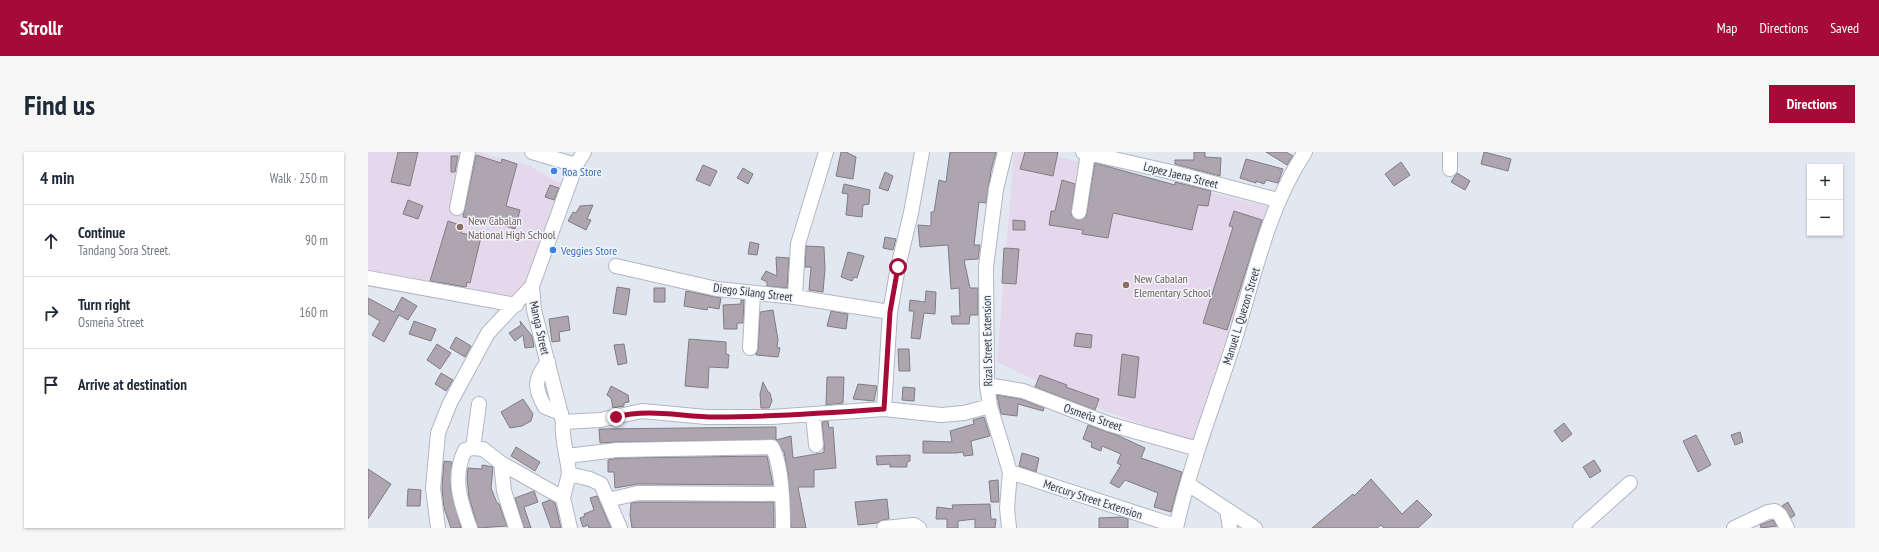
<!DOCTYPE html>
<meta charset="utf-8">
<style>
:root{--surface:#fff;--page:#f6f6f7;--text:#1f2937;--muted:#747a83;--line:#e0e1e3;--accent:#a60b37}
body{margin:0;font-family:"PT Sans Narrow",sans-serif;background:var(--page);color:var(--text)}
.controls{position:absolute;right:12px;top:12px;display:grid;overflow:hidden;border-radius:0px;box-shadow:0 1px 3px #0004}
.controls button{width:36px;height:36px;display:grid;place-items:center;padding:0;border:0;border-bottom:1px solid var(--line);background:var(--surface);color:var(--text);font:20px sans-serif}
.stop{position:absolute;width:12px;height:12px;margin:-9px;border:3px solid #a60b37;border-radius:50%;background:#fff}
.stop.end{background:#a60b37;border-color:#fff;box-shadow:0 1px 4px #0008}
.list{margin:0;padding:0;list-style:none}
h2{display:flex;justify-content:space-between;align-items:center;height:52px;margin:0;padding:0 16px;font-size:17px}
h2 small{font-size:13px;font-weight:400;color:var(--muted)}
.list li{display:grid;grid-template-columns:26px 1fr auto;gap:12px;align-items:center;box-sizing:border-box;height:72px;padding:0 16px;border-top:1px solid var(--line)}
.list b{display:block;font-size:15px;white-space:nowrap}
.list p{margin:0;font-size:13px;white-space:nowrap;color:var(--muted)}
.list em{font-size:13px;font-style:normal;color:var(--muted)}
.icon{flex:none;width:22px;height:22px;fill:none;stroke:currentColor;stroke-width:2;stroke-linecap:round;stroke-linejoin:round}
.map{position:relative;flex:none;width:1487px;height:376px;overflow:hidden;border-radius:0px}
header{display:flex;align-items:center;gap:24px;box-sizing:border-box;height:56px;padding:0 20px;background:var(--accent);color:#fff}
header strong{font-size:19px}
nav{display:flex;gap:22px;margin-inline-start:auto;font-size:14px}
.intro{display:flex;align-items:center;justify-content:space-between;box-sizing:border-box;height:96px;padding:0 24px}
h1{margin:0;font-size:28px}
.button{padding:10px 18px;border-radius:0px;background:var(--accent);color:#fff;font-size:14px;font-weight:700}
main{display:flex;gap:24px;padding:0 24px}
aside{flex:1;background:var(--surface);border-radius:0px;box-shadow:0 1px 3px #0004}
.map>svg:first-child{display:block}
.education{fill:#e5d8ec}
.building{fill:#ada6af;stroke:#827b83}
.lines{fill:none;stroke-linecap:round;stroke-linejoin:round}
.minor-casing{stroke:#b1b7c1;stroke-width:16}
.minor{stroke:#fff;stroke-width:14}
.route{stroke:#a60b37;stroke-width:5}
.shop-dot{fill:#3f7fe0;stroke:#f0f5fd;stroke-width:1.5}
.education-dot{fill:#8d6e63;stroke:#f0f5fd;stroke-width:1.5}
.labels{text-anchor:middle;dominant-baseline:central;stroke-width:3;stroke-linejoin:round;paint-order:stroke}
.shop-label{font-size:12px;fill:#366cbe;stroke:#f0f5fd;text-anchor:start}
.street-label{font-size:12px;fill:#36393d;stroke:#f0f5fd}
.education-label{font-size:12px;fill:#785e54;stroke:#f0f5fd;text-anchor:start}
</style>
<header>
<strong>Strollr</strong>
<nav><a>Map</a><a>Directions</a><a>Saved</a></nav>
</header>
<div class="intro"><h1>Find us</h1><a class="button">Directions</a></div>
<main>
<aside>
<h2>4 min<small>Walk · 250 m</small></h2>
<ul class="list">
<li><svg class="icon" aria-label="ahead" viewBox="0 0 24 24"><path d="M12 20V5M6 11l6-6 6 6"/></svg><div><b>Continue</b><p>Tandang Sora Street.</p></div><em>90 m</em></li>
<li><svg class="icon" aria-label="right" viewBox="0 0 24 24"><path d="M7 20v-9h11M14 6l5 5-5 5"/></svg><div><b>Turn right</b><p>Osmeña Street</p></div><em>160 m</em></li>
<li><svg class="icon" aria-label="arrive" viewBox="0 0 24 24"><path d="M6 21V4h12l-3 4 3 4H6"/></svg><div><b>Arrive at destination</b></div></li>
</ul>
</aside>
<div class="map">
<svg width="1487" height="376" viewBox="0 0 1487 376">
<rect width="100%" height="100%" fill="#e2e8f2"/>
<path class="education" d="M0,0h111l51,14 36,21 -29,80 -23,37 -146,-29z
M646,0h23l238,56 -79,235 -105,-37 -94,-44z"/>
<path class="building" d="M30,0h20l-8,34 -19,-4z
M473,0h5l10,5 -3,22 -17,-3z
M582,0h46l-5,19 -5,32 -7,-1 -5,43h6l-2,14 -14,1 6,28h8v27h-8l-1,9h-17l-1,-8h9l-1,-28 -8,1 -3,-44 -28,2 -2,-22 13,1v-14h3l5,-32 7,2z
M657,0h33l-5,24 -33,-7z
M826,0h11v5l16,1 -1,18 -45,-12v-4h19z
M898,0h20l7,4 -6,9z
M1116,0l27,7 -3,12 -27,-7z
M108,3l25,8 1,-4 15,5 -11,42 14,4 -5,19 -37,-12v2l-15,-2z
M83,4h7l-3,16h-4z
M878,7l37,10 -5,14 -12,-3 -2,4 -8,-3v2l-16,-5z
M1033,10l9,13 -16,11 -9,-12z
M727,11l80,22v-3l36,9 -3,15 -10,-1 -6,25 -79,-17 -5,25 -26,-4 1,-4 -34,-5 2,-14h4l7,-31 13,4 -4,31 7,5 8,-3z
M335,13l14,6 -7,15 -14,-6z
M375,16l10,6 -5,10 -11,-6z
M517,20l8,4 -5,15 -9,-3z
M1089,21l13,8 -5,9 -14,-8z
M476,32l26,6 -1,14 -6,1 -1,12 -16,-2 2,-21 -6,-1z
M182,33l9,3 -5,12 -9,-3z
M40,48l15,6 -5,13 -15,-5z
M225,53l-6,14 4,1 -5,10 -18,-9 5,-9 3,1 4,-7z
M866,59l28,9 -35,110 -24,-7 30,-96 -4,-1z
M645,68l12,1v9h-12z
M80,69l15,5 -2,7 20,4 -11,46 -3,-1 -1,5 -36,-6z
M517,85l11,2 -3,11 -10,-2z
M382,90l9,2 -2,11 -9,-1z
M438,94l18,1 1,22 -2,23 -14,-2 2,-23h-6z
M636,96l15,1 -3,35 -14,-1z
M480,100l16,4 -7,22 -3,-1 -2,4 -11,-4z
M408,105l13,1 -2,30 -20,-2v-4l-6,-3 5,-8 11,5z
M249,135l13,2 -4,26 -13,-2z
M286,136h11v14h-11z
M318,139l35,7 -2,11 -11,-2 -1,3 -23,-4z
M558,139l10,1 -1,22 -11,-1 -4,26 -9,-1 3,-27h-5l1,-11 15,2z
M34,145l15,9 -9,14 -9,-5 -15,27 -12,-7 8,-14 -12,-7v-16l26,14z
M373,148h3l-1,23h-6v6h-13l-1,-24 18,-1z
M405,158l5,30 -1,7 3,1 -2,9 -22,-2 2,-7 2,-36z
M463,159l17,3 -2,15 -19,-3z
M200,164l2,14 -11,2 1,9 -8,1 -3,-23z
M46,169l22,8 -5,12 -22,-7z
M152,169l12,15 2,11 -9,1 -2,-13 -8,6 -6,-8 12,-8z
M708,181l16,2 -1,13 -17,-2z
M88,185l15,9 -6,11 -15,-9z
M321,187l37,3v12l3,1 -1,13 -19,-1 -1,21 -23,-2z
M69,192l14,9 -11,16 -13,-9z
M256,192l3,19 -9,2 -4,-20z
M530,197h11l1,22h-11z
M754,202l17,3 -4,41 -17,-3z
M73,221l12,7 -7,11 -11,-7z
M672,223l27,10 -1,2 33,12 -4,11 -60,-23z
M459,225h17l-1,26 -17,2z
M395,230l5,10 2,1 2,8 -3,7h-8l-1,-14z
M490,232l19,2 -3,15 -21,-2z
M243,234l17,9 1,7 -5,1v3l-11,2 -2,-10 -4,-3z
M535,235l12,1 -1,13 -12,-1z
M629,243l24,4 23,9 -1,3 -25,-7 -1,12 -16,-2z
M155,247l10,15 -2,7 -9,5 -12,2 -9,-16z
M616,265l6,19 -19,5 2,14 -9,1 -1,-4 -7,1h-33v-12l29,1 -2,-11 24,-7 -1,-4z
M460,269l1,7 4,-1 3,41 -22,2v17h-16l8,41h-15l-3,-55 -4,-21 -8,-12 15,-4 2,22 29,-5 2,-1v-8l-2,-22z
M1196,271l8,11 -10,8 -8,-11z
M720,273l31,11 26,12 -4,10 41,14 -11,40 -17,-5 4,-14 -33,-13 -6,8 -9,-5 11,-18 -4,-2 4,-9 -19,-8 -1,5 -10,-4 1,-4 -9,-4z
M408,275v13l-159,2 -17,1 -1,-14z
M1372,280l3,10 -8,3 -4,-10z
M1328,283l15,30 -13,7 -15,-31z
M148,295l24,15 -5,9 -24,-15z
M654,301l17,5 -3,14 -17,-6z
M542,303v6l-3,1v5h-17v-3l-13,1 -1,-9z
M399,304l6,29 -135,-1 -23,4 -1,-16h-6v-12l10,-2z
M1226,308l7,11 -11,7 -7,-11z
M76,309l8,1 -1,28 10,38h-10l-7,-20 -2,-20z
M114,313l11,2 -2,21 6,15 2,1 8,22 -29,2 -9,-31 -2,-18 1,-11 14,1z
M0,317l23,15 -23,35z
M1003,327l31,35 15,-14 15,15 -14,13h-34l-3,-3 -4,3h-65l41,-34 1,2z
M630,328l1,22h-8l-2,-21z
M40,337l13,1 -1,16h-13z
M166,339l4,11 -14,5 7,21h-7l-9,-30z
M229,344l14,32h-22l-1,-3 -5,2 -3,-9 5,-2 -1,-2 10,-4 -4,-12z
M519,347l2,20 -6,1 -6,3 -19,2 -3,-23z
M182,348l5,3 6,25h-10l-9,-25z
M271,350h135v26h-142l-2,-13 1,-12z
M1420,350l7,13 -4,3 -9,-12z
M622,352l1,15h5l-1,9h-20v-9l-17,2v7h-11v-9h-11l1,-12 16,2 -1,-4z
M754,365l6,2v9h-29v-10z
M1405,368l4,6 -16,2 -1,-3z"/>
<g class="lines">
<defs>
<path id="minor" d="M164,0l44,13
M216,0l-8,13 -44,121 2,24 29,112 37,-2 42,-9 64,6h65l113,-8 57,6 23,-2 26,-7
M637,0l-9,37 -10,78 1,118 3,21 20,66 -3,36 2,20
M715,0l88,20 107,28
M1082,17v-17
M89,56l11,-56
M711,60l9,-59
M248,114l101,23 78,8 95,15
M0,126l148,27
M427,145l3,-53 28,-92
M382,196l3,-55
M180,210c-14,17 -14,26 -3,45l16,6
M619,233l36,6 86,33 89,25
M516,257l6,-97 8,-45 13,-54 11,-61
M445,262l3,31
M195,270c-2,17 5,35 6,52l21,5 11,5 19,44
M105,296l6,-44
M199,304l50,-6 155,-3c10,17 11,60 11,81
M133,311l3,28 12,37
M642,320l166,54
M201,322l-6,24 7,30
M820,332l67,44
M240,348l30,-7 143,1
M859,358l3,18
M70,376l-5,-40 5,-55 12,-30 38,-70 44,-47
M102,376c-10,-27 -18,-51 -5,-78l8,-2 10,1 18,14 62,35
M516,376l30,-3 5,3
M808,376c14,-63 38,-124 58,-186 20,-64 33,-133 71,-190
M1212,376l50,-45
M1366,376l34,-16 7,-1 5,4 7,13"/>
</defs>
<use href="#minor" class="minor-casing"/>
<use href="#minor" class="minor"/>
</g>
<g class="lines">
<path class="route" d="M248,265c33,-9 66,0 100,0 56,0 112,-4 168,-8l6,-97 8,-45"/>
</g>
<g class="shop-dot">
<circle cx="186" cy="19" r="4"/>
<circle cx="185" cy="98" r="4"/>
</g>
<g class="education-dot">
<circle cx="92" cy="75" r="4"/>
<circle cx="758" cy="133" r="4"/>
</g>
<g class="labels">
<g class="shop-label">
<text x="194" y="19">Roa Store</text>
<text x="193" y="98">Veggies Store</text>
</g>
<g class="street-label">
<text transform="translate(813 23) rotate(14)">Lopez Jaena Street</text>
<text transform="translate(385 140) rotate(7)">Diego Silang Street</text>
<text transform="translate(873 164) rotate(-73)">Manuel L. Quezon Street</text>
<text transform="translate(172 176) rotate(77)">Manga Street</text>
<text transform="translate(619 189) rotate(-91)">Rizal Street Extension</text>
<text transform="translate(725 265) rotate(19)">Osmeña Street</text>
<text transform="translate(725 347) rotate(18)">Mercury Street Extension</text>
</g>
<g class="education-label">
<text x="100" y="68">New Cabalan<tspan x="100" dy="14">National High School</tspan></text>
<text x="766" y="126">New Cabalan<tspan x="766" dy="14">Elementary School</tspan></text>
</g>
</g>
</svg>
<div class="controls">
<button>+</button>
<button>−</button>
</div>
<div class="stop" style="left:530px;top:115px"></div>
<div class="stop end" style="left:248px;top:265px"></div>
</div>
</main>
